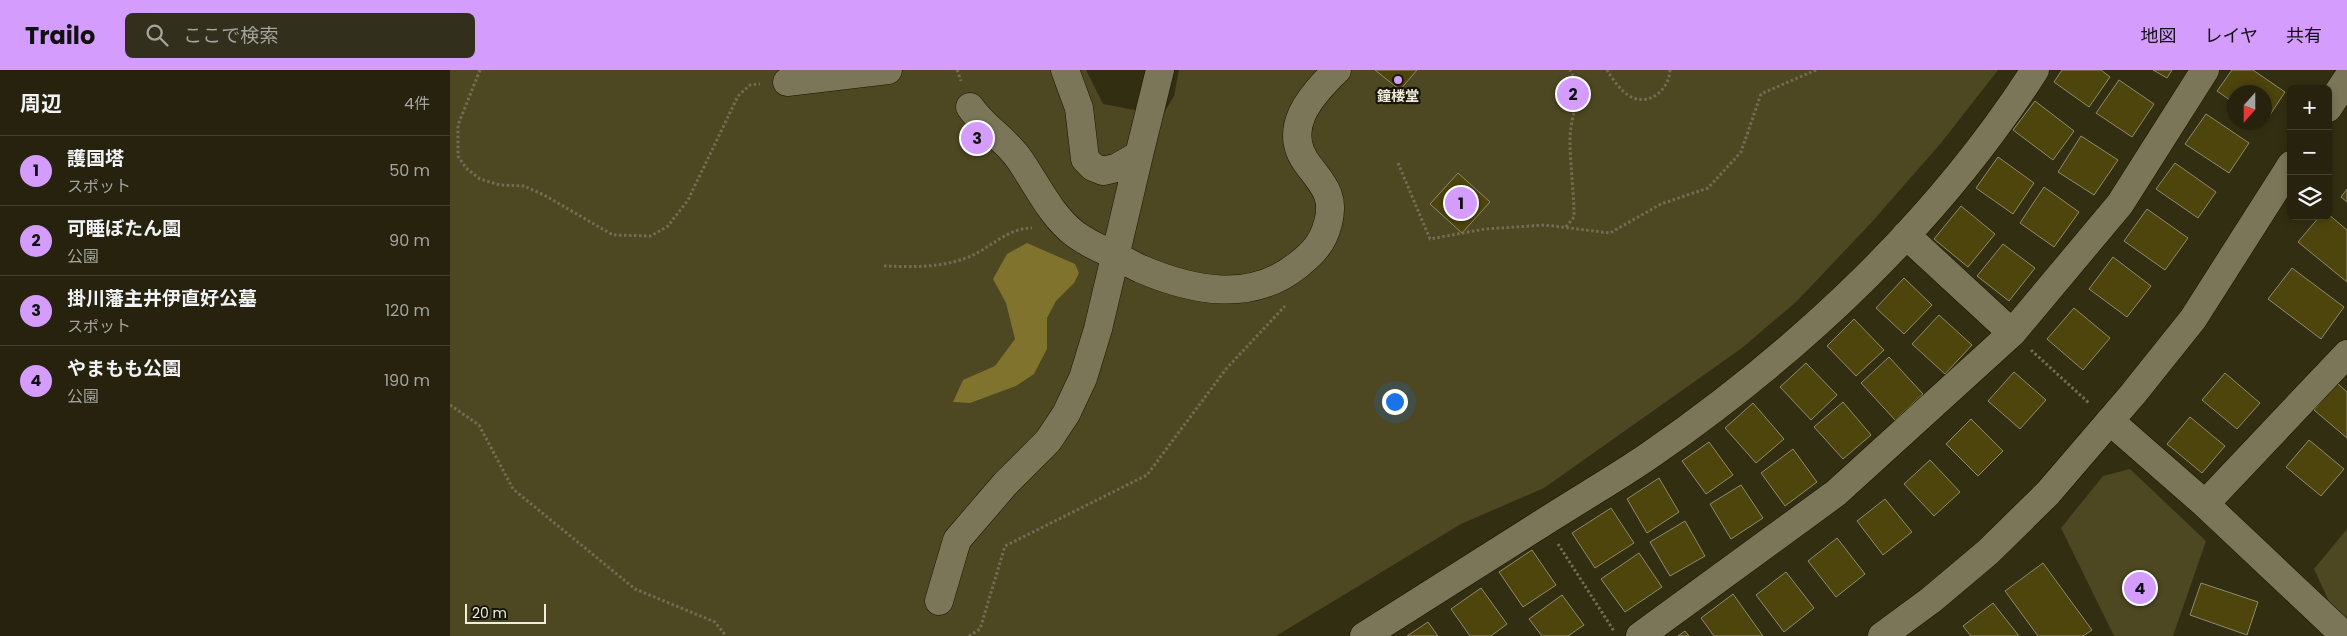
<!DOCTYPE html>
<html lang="ja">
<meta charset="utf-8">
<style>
:root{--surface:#26220e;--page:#322f1c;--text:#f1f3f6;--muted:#a4a49e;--line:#423f2e;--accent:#d39cfd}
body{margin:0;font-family:Poppins,"Noto Sans JP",sans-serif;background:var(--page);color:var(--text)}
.controls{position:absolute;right:15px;top:15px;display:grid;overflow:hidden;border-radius:8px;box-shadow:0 2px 8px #0003}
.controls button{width:45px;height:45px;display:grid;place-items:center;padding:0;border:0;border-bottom:1px solid var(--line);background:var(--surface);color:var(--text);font:25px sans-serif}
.compass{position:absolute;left:1777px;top:15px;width:45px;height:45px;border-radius:50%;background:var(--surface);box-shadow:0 2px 8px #0003;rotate:201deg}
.scale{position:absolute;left:15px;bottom:12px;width:81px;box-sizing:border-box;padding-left:5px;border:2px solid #f0eddd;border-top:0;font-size:14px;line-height:18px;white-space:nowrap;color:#f0eddd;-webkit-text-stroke:4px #18160a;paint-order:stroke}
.you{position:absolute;left:944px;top:331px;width:18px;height:18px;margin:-12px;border:4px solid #fff;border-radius:50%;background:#1a73e8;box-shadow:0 0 0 8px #1a73e833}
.badge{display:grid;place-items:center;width:32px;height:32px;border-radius:50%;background:var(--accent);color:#111;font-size:16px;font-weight:700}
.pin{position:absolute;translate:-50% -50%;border:2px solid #fff;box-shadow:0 1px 5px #0006}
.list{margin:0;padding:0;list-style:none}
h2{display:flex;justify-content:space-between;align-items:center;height:65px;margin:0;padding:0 20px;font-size:21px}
h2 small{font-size:16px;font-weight:400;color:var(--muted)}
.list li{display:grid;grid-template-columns:32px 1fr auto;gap:15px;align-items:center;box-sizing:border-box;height:70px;padding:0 20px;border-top:1px solid var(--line)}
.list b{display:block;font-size:19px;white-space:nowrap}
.list p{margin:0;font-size:16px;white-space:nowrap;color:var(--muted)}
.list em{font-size:16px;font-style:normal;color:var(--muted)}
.icon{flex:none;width:28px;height:28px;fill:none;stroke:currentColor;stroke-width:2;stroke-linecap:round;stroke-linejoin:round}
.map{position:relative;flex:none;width:1897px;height:566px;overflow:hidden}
header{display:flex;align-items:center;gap:30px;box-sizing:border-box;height:70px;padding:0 25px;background:var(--accent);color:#111}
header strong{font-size:24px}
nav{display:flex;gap:28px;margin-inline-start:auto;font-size:18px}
.search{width:350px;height:45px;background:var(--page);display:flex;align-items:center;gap:12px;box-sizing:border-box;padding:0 18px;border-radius:8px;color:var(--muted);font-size:19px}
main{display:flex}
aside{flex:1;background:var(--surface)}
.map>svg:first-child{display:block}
.green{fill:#4d4722}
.water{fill:#7f732d}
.building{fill:#4e450d;stroke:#8f8a6c}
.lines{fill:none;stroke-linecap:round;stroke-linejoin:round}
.minor-casing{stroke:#1a1500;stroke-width:29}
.tertiary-casing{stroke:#1a1500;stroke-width:29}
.path{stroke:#716e56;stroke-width:3;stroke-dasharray:2.5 2.5;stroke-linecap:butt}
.minor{stroke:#7b7658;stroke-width:28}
.tertiary{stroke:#7b7658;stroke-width:28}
.poi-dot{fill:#d39cfd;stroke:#18160a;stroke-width:2}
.labels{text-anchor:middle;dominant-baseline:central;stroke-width:4.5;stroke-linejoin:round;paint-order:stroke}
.poi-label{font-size:14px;font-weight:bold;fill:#f0eddd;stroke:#18160a}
</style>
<header>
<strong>Trailo</strong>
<div class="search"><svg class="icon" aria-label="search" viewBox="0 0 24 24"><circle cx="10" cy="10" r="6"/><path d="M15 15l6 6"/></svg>ここで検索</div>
<nav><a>地図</a><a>レイヤ</a><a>共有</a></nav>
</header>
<main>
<aside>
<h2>周辺<small>4件</small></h2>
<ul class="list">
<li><span class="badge">1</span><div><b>護国塔</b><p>スポット</p></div><em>50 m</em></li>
<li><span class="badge">2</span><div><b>可睡ぼたん園</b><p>公園</p></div><em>90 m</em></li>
<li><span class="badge">3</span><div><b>掛川藩主井伊直好公墓</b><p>スポット</p></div><em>120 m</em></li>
<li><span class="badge">4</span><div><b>やまもも公園</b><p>公園</p></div><em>190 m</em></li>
</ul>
</aside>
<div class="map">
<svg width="1897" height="566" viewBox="0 0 1897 566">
<rect width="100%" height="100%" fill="#322e12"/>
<path class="green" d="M0,0h636l17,34 42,8 -6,42 35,-58 5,-26h819l-57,73 -70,80 -74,78 -55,47 -198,140 -83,36 -185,112h-826z
M1680,399l76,72 -33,95h-59l-53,-108 42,-52z
M1897,459v94l-14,-13 -19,-41z"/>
<path class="water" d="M577,173l48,21 4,9 -5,10 -18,18 -9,17v31l-13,25 -18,12 -46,17 -17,-1 10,-22 32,-14 20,-27 -9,-36 -13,-24 14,-25z"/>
<path class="building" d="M925,0h42l-17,20z
M1612,0h39l9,7 -21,30 -35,-25z
M1703,0h19l-5,8z
M1782,0h21l32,22 -21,32 -2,-2h2v-30h-30v11l-17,-12z
M1669,10l35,24 -22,33 -36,-24z
M1585,31l39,30 -21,29 -40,-30z
M1756,44l43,29 -20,30 -44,-29z
M1631,66l37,24 -24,35 -36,-23z
M1548,87l36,26 -21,31 -37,-26z
M1725,93l41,29 -18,26 -42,-29z
M1008,103l32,29 -28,31 -32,-29z
M1594,117l35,25 -25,35 -34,-24z
M1897,119v13l-6,-5z
M1511,136l34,28 -27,33 -34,-28z
M1697,139l41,29 -23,32 -41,-29z
M1878,144l19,16v52l-49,-40 22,-26h8z
M1553,174l32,24 -26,33 -32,-25z
M1663,187l38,29 -24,31 -38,-28z
M1842,198l52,39 -23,32 -53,-40z
M1454,208l28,27 -28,29 -28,-26z
M1624,238l36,30 -27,32 -36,-31z
M1489,245l33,30 -27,29 -33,-30z
M1404,249l30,31 -28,26 -29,-30z
M1439,287l34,37 -28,26 -34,-37z
M1356,293l31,32 -26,25 -31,-33z
M1564,302l32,28 -26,29 -32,-28z
M1775,303l35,30 -23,26 -35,-29z
M1887,313l10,9v46l-33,-28z
M1393,332l28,33 -28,24 -29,-32z
M1303,333l31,36 -28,24 -31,-35z
M1740,347l35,29 -23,27 -35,-29z
M1521,349l32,32 -25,25 -32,-32z
M1859,370l35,29 -23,27 -35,-29z
M1259,372l24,33 -27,19 -24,-33z
M1343,379l24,33 -32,24 -24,-33z
M1480,390l30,32 -26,24 -30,-32z
M1209,408l20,34 -32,21 -20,-34z
M1291,415l22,33 -32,21 -21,-35z
M1435,429l27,33 -29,23 -26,-34z
M1161,438l23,35 -39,25 -23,-35z
M1235,451l20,35 -35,20 -20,-34z
M1387,468l28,36 -29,23 -28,-36z
M1082,480l24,35 -33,22 -24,-35z
M1189,483l23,34 -37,25 -24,-33z
M1593,493l49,67 -9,6h-45l-33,-45z
M1336,502l28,36 -30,24 -28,-37z
M1751,513l57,19 -11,33 -57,-20z
M1031,518l26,36 -16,12h-21l-19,-27z
M1283,524l30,42h-49l-13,-18z
M1112,525l22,30 -16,11h-26l-13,-17z
M1543,533l26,33h-48l-8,-10z
M978,552l10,14h-31z
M1235,561l4,5h-11z"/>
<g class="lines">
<defs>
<path id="minor" d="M615,0l14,38 6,51 8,8 10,4 13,-3 23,-13 21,-85
M337,12l101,-12
M520,37c12,18 33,31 47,49 19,26 32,58 58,78 11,8 21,13 33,18 11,5 22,12 33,17 52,22 110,34 157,-4 15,-12 25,-22 30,-42 7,-27 -4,-37 -19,-57 -29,-36 1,-70 28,-96
M1456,165l106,98
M1660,351l95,83 140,132
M1755,434l142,-150
M489,531l18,-61 48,-56 43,-43 18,-27 17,-36 15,-49 41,-174
M914,566c63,-40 125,-79 188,-119 33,-21 66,-40 98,-62 149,-103 287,-232 385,-385
M1190,566l196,-143 176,-160 108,-129 85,-134"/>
<path id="tertiary" d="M1878,38l19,-29
M1432,566l49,-36 57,-48 60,-59 85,-99 60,-75 98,-154"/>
</defs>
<use href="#minor" class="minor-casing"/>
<use href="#tertiary" class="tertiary-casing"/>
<path class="path" d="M30,0l-22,55v31l8,12 14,11 20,6 24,1 20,9 69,40 38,1 17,-10 20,-26 50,-104 12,-11 10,-1
M507,0l4,11
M1157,0c5,8 12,19 21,25 19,13 41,-4 42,-25
M948,93l32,76 55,-10 60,-4 65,8 51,-29 47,-16 33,-36 20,-58 55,-24
M1116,157l8,-10c0,-26 -4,-52 -4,-78 0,-22 14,-48 0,-69
M434,196c28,1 55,2 82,-8 23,-8 40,-30 66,-30
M1581,280l58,53
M0,335l29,20 34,64 122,100 80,33 11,14
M1108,474l56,87
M519,566l11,-7 25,-83 142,-71 79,-106 59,-63"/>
<use href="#minor" class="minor"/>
<use href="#tertiary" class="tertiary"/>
</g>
<circle class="poi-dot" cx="948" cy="10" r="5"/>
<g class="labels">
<g class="poi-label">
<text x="948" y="26">鐘楼堂</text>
</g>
</g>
</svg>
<div class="controls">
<button>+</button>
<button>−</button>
<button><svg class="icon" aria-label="layers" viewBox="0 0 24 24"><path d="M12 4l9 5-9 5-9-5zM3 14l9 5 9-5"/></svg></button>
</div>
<svg class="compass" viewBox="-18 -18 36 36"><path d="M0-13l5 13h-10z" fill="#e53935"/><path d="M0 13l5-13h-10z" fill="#a4a49e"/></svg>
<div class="scale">20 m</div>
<div class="you"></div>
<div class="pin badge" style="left:1011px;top:133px">1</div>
<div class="pin badge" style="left:1123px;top:24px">2</div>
<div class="pin badge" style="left:527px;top:68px">3</div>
<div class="pin badge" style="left:1690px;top:518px">4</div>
</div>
</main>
